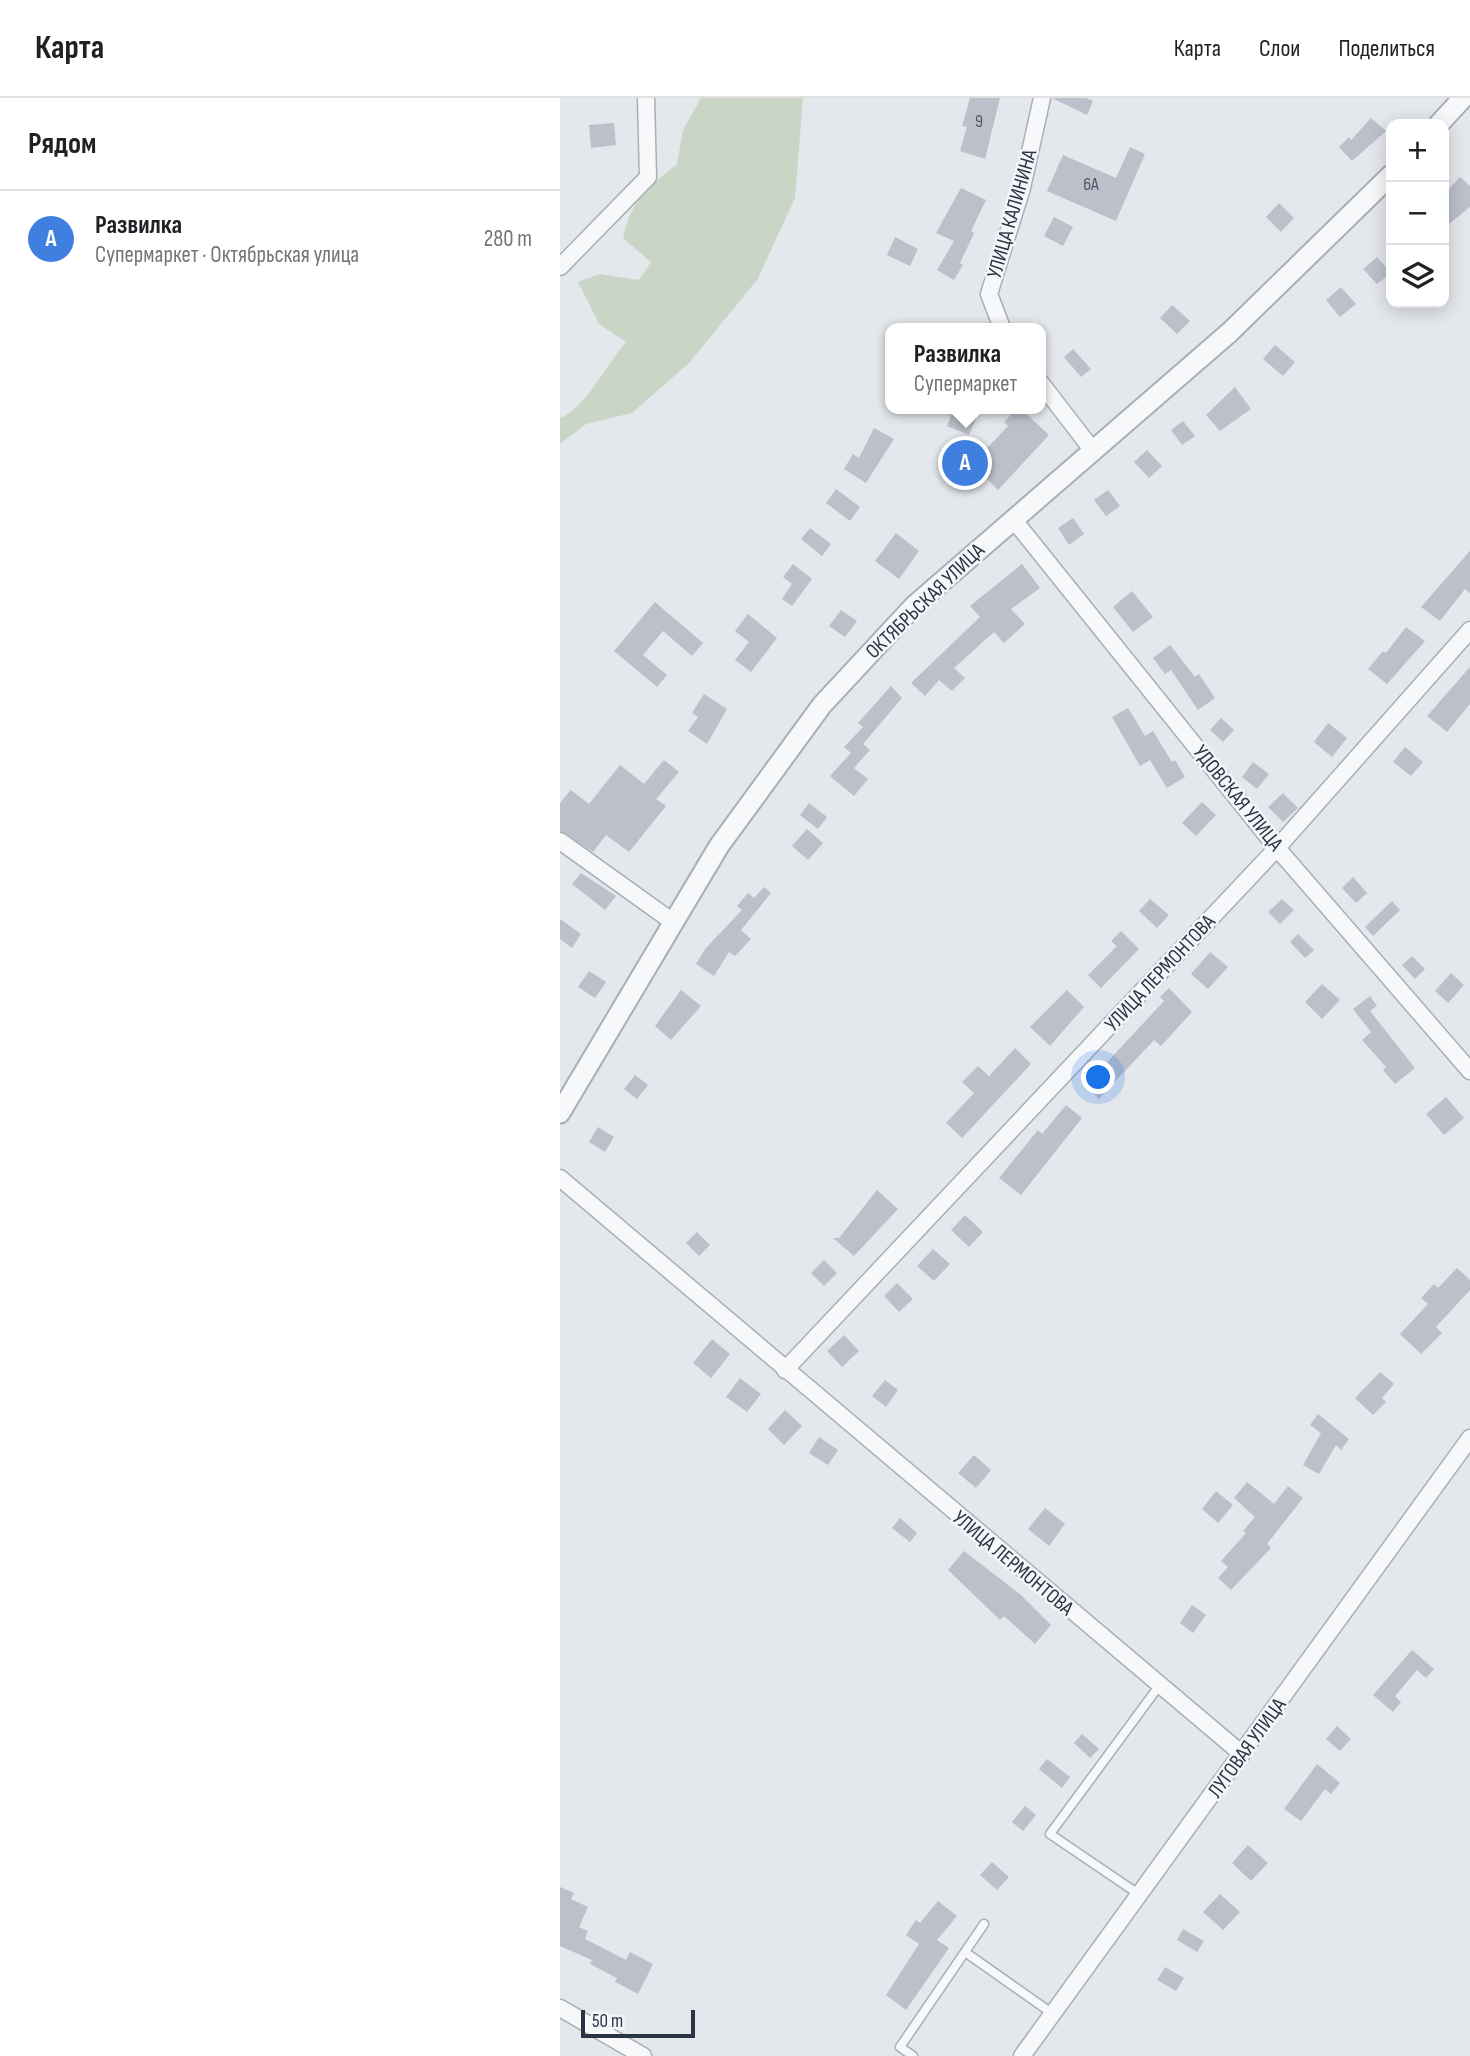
<!DOCTYPE html>
<html lang="ru">
<meta charset="utf-8">
<style>
:root{--surface:#fff;--page:#f6f6f6;--text:#202124;--muted:#757577;--line:#e0e0e0;--accent:#d1495b}
body{margin:0;font-family:"Sofia Sans Condensed",sans-serif;background:var(--page);color:var(--text)}
.controls{position:absolute;right:21px;top:21px;display:grid;overflow:hidden;border-radius:14px;box-shadow:0 4px 18px #0003}
.controls button{width:63px;height:63px;display:grid;place-items:center;padding:0;border:0;border-bottom:2px solid var(--line);background:var(--surface);color:var(--text);font:35px sans-serif}
.scale{position:absolute;left:21px;bottom:18px;width:114px;box-sizing:border-box;padding-left:7px;border:4px solid #2b3445;border-top:0;font-size:19px;line-height:24px;white-space:nowrap;color:#2b3445;-webkit-text-stroke:5px #f4f6f9;paint-order:stroke}
.you{position:absolute;left:539px;top:980px;width:24px;height:24px;margin:-18px;border:5px solid #fff;border-radius:50%;background:#1a73e8;box-shadow:0 0 0 10px #1a73e833}
.badge{display:grid;place-items:center;width:46px;height:46px;border-radius:50%;background:var(--accent);color:#fff;font-size:23px;font-weight:700}
.pin{position:absolute;translate:-50% -50%;border:4px solid #fff;box-shadow:0 2px 7px #0006}
.popup{position:absolute;left:325px;top:225px;width:161px;height:91px;box-sizing:border-box;display:grid;place-content:center;border-radius:14px;background:var(--surface);filter:drop-shadow(0 2px 5px #0005);font-size:23px;white-space:nowrap;color:var(--muted)}
.popup b{font-size:26px;color:var(--text)}
.popup::after{content:'';position:absolute;left:50%;top:100%;margin-left:-14px;border:14px solid transparent;border-top-color:var(--surface)}
.list{margin:0;padding:0;list-style:none}
h2{display:flex;justify-content:space-between;align-items:center;height:91px;margin:0;padding:0 28px;font-size:30px}
h2 small{font-size:23px;font-weight:400;color:var(--muted)}
.list li{display:grid;grid-template-columns:46px 1fr auto;gap:21px;align-items:center;box-sizing:border-box;height:98px;padding:0 28px;border-top:2px solid var(--line)}
.list b{display:block;font-size:26px;white-space:nowrap}
.list p{margin:0;font-size:23px;white-space:nowrap;color:var(--muted)}
.list em{font-size:23px;font-style:normal;color:var(--muted)}
.icon{flex:none;width:38px;height:38px;fill:none;stroke:currentColor;stroke-width:2;stroke-linecap:round;stroke-linejoin:round}
.map{position:relative;flex:none;width:910px;height:1958px;overflow:hidden}
header{display:flex;align-items:center;gap:42px;box-sizing:border-box;height:98px;padding:0 35px;background:var(--surface);border-bottom:2px solid var(--line)}
header strong{font-size:33px}
nav{display:flex;gap:38px;margin-inline-start:auto;font-size:24px}
main{display:flex}
aside{flex:1;background:var(--surface)}
.map>svg:first-child{display:block}
.green{fill:#c9d6c5}
.building{fill:#bbc0ca}
.lines{fill:none;stroke-linecap:round;stroke-linejoin:round}
.service-casing{stroke:#a9aeb7;stroke-width:11}
.minor-casing{stroke:#a9aeb7;stroke-width:19}
.tertiary-casing{stroke:#a9aeb7;stroke-width:23}
.service{stroke:#f7f8fa;stroke-width:8}
.minor{stroke:#f7f8fa;stroke-width:16}
.tertiary{stroke:#f7f8fa;stroke-width:19}
.labels{text-anchor:middle;dominant-baseline:central;stroke-width:5;stroke-linejoin:round;paint-order:stroke}
.number-label{font-size:18px;fill:#4f5766}
.street-label{font-size:21px;fill:#2b3445;stroke:#f4f6f9}
</style>
<header>
<strong>Карта</strong>
<nav><a>Карта</a><a>Слои</a><a>Поделиться</a></nav>
</header>
<main>
<aside>
<h2>Рядом<small></small></h2>
<ul class="list">
<li><span class="badge" style="background:#3f7fe0">A</span><div><b>Развилка</b><p>Супермаркет · Октябрьская улица</p></div><em>280 m</em></li>
</ul>
</aside>
<div class="map">
<svg width="910" height="1958" viewBox="0 0 910 1958">
<rect width="100%" height="100%" fill="#e4e7ec"/>
<path class="green" d="M141,0h102l-8,100 -38,82 -68,83 -57,50 -46,11 -26,20v-26c24,-8 49,-57 66,-76l-27,-18 -21,-42 22,-8 39,6 12,-18 -28,-24c8,-38 25,-50 54,-74l6,-34z"/>
<path class="building" d="M410,0h30l-15,61 -25,-8 7,-24 -5,-1z
M492,0h34l7,3 -6,14z
M811,20l15,13 -34,30 -13,-14 10,-10 2,3z
M54,25l2,22 -25,3 -2,-23z
M570,49l15,7 -29,67 -69,-30 16,-36 53,23z
M900,79l10,9v21l-26,21v-34z
M401,90l25,12 -15,31 3,2 -14,30 3,2 -9,15 -17,-10 17,-29 -18,-8z
M719,105l15,15 -13,14 -15,-15z
M494,119l19,10 -10,19 -19,-10z
M335,139l23,12 -8,17 -23,-11z
M817,159l14,16 -14,11 -14,-15z
M781,189l15,17 -16,13 -14,-17z
M612,207l18,16 -13,13 -17,-16z
M715,247l20,17 -12,14 -20,-17z
M513,251l18,20 -10,8 -17,-20z
M675,289l16,22 -31,22 -14,-16z
M394,311h26l-11,26 -22,-9z
M456,311h5l28,26 -51,55 -26,-26 36,-38 -4,-4z
M623,323l12,15 -13,9 -11,-15z
M314,330l20,11 -28,44 -22,-14 9,-15 6,4z
M587,352l15,16 -13,12 -15,-16z
M276,391l24,18 -10,14 -24,-18z
M548,392l12,16 -14,10 -12,-16z
M513,420l11,16 -15,11 -11,-17z
M250,430l21,16 -9,12 -21,-17z
M336,435l23,18 -20,28 -24,-18z
M910,453v42l-5,-4 -25,32 -19,-14z
M233,466l19,15 -20,27 -10,-7 10,-15 -9,-7z
M462,466l18,24 -29,21 14,15 -21,19 -10,-11 -40,36 11,10 -13,13 -13,-11 -14,16 -14,-13 69,-66 -10,-11z
M572,493l21,26 -20,15 -20,-25z
M95,504l48,41 -11,13 -29,-25 -20,24 24,20 -10,12 -43,-36z
M281,512l16,11 -12,16 -16,-11z
M188,516l29,24 -26,34 -16,-12 14,-18 -14,-11z
M846,529l19,14 -38,43 -19,-15 15,-18 3,2z
M610,547l25,32 4,-3 16,24 -17,12 -27,-40 -6,4 -12,-16z
M910,569v37l-23,28 -20,-16z
M331,588l11,12 -39,46 7,6 -16,18 14,11 -14,17 -24,-20 21,-23 -7,-6 19,-20 -5,-4z
M144,596l23,15 -20,35 -19,-13 10,-14 -6,-4z
M568,610l17,28 8,-5 19,31 3,-2 10,17 -18,11 -17,-28 -10,6 -28,-49z
M661,620l13,12 -11,12 -13,-12z
M768,625l19,15 -15,19 -18,-15z
M845,649l18,15 -12,14 -18,-14z
M104,662l15,12 -23,27 10,7 -37,46 -23,-17 -13,17 -33,-21v-28l11,-13 18,14 31,-39 24,19z
M693,664l16,12 -12,15 -15,-12z
M723,695l15,15 -15,14 -15,-15z
M642,704l14,13 -20,21 -14,-13z
M249,705l18,14 -9,12 -18,-14z
M247,731l16,14 -15,17 -16,-14z
M21,775l35,23 -11,14 -33,-26z
M793,779l14,16 -11,10 -14,-15z
M204,789l7,6 -30,37 10,9 -16,17 -6,-4 -15,24 -18,-12 9,-15 37,-39 -5,-4 11,-13 6,5z
M590,801l19,16 -12,13 -18,-17z
M722,801l12,11 -14,14 -12,-12z
M832,803l8,9 -27,26 -8,-9z
M0,821l21,15 -9,14 -12,-9z
M561,833l18,18 -38,39 -13,-13 29,-29 -6,-5z
M738,836l16,16 -9,8 -15,-16z
M650,854l18,15 -20,22 -17,-15z
M852,858l13,13 -10,10 -13,-14z
M29,873l17,11 -11,16 -17,-11z
M891,875l13,12 -16,18 -13,-12z
M762,886l18,16 -18,19 -17,-17z
M609,890l23,24 -31,34 -7,-6 -55,59 -14,-13 79,-85 -4,-4z
M121,892l20,16 -30,34 -16,-14z
M507,892l17,17 -34,39 -20,-19z
M810,898l7,10 -7,5 45,57 -20,16 -12,-14 3,-3 -24,-27 9,-8 -18,-23z
M455,950l16,16 -69,74 -16,-15 28,-30 -12,-11 16,-16 11,10z
M75,977l13,10 -11,14 -13,-10z
M886,999l18,21 -20,17 -18,-21z
M506,1007l16,13 -61,77 -22,-17 39,-48 4,4z
M38,1029l16,10 -9,15 -16,-10z
M317,1092l21,19 -44,47 -21,-18h6z
M405,1117l18,17 -14,15 -18,-17z
M137,1134l13,13 -11,11 -13,-13z
M373,1151l17,15 -16,17 -17,-15z
M264,1162l13,13 -13,13 -13,-13z
M897,1170l13,12v10l-34,37 6,6 -21,21 -21,-20 28,-30 -7,-6 13,-14 4,4z
M337,1185l16,16 -14,13 -15,-16z
M284,1237l15,16 -17,16 -15,-16z
M152,1241l18,15 -19,24 -18,-15z
M820,1274l14,12 -12,14 4,4 -13,13 -18,-17z
M180,1280l21,16 -14,18 -21,-15z
M325,1282l13,10 -12,17 -14,-11z
M225,1312l17,16 -18,19 -16,-16z
M758,1316l31,25 -8,11 -5,-5 -17,29 -16,-9 18,-32 -11,-8z
M259,1339l19,13 -10,15 -19,-12z
M414,1357l17,15 -15,18 -18,-15z
M687,1384l27,22 14,-18 15,12 -36,46 4,4 -40,42 -13,-12 10,-11 -7,-6 25,-28 -3,-2 12,-14 -21,-19z
M656,1393l17,14 -15,18 -16,-14z
M485,1410l20,16 -16,22 -21,-17z
M340,1420l17,15 -7,9 -18,-14z
M404,1453l57,44 30,30 -16,19 -31,-28 -4,4 -52,-50z
M632,1507l14,10 -13,18 -13,-10z
M852,1552l22,19 -8,9 -9,-8 -22,26 6,6 -8,10 -20,-17z
M777,1628l14,13 -11,12 -14,-12z
M522,1636l17,15 -9,9 -16,-15z
M487,1661l23,18 -8,11 -23,-19z
M757,1666l23,19 -9,11 -6,-5 -24,32 -17,-12z
M465,1708l11,9 -13,16 -11,-9z
M688,1747l20,18 -17,18 -19,-18z
M432,1764l17,15 -12,13 -17,-15z
M0,1789l14,6 -3,6 17,8 -9,20 9,4 -3,8 41,21 4,-8 23,12 -15,30 -23,-12 2,-4 -27,-14 2,-4 -32,-14z
M660,1796l20,18 -17,18 -20,-18z
M378,1803l19,15 -20,24 12,8 -43,62 -20,-15 33,-51 -13,-9 10,-15 4,3z
M623,1831l21,12 -7,11 -20,-12z
M605,1869l19,11 -8,13 -19,-11z"/>
<g class="lines">
<defs>
<path id="service" d="M580,1797l-90,-61 109,-148
M405,1854l88,62
M353,1958l-13,-9 84,-123"/>
<path id="minor" d="M0,169l88,-90 -2,-79
M442,230l-13,-34 33,-106 20,-90
M480,284l54,70
M453,421l264,329 193,223
M0,743l113,81
M0,1080l682,576
M225,1272l492,-522 193,-218
M0,1910l83,48
M462,1958l448,-618"/>
<path id="tertiary" d="M879,26l24,-26
M0,1015l159,-267 103,-141 92,-99 316,-274 161,-157"/>
</defs>
<use href="#service" class="service-casing"/>
<use href="#minor" class="minor-casing"/>
<use href="#tertiary" class="tertiary-casing"/>
<use href="#service" class="service"/>
<use href="#minor" class="minor"/>
<use href="#tertiary" class="tertiary"/>
</g>
<g class="labels">
<g class="number-label">
<text x="419" y="23">9</text>
<text x="531" y="86">6А</text>
</g>
<g class="street-label">
<text transform="translate(452 116) rotate(-74)">УЛИЦА КАЛИНИНА</text>
<text transform="translate(365 503) rotate(-44)">ОКТЯБРЬСКАЯ УЛИЦА</text>
<text transform="translate(678 700) rotate(51)">УДОВСКАЯ УЛИЦА</text>
<text transform="translate(600 875) rotate(-47)">УЛИЦА ЛЕРМОНТОВА</text>
<text transform="translate(453 1465) rotate(40)">УЛИЦА ЛЕРМОНТОВА</text>
<text transform="translate(687 1650) rotate(-54)">ЛУГОВАЯ УЛИЦА</text>
</g>
</g>
</svg>
<div class="controls">
<button>+</button>
<button>−</button>
<button><svg class="icon" aria-label="layers" viewBox="0 0 24 24"><path d="M12 4l9 5-9 5-9-5zM3 14l9 5 9-5"/></svg></button>
</div>
<div class="scale">50 m</div>
<div class="you"></div>
<div class="pin badge" style="left:405px;top:365px;background:#3f7fe0">A</div>
<div class="popup"><b>Развилка</b>Супермаркет</div>
</div>
</main>
